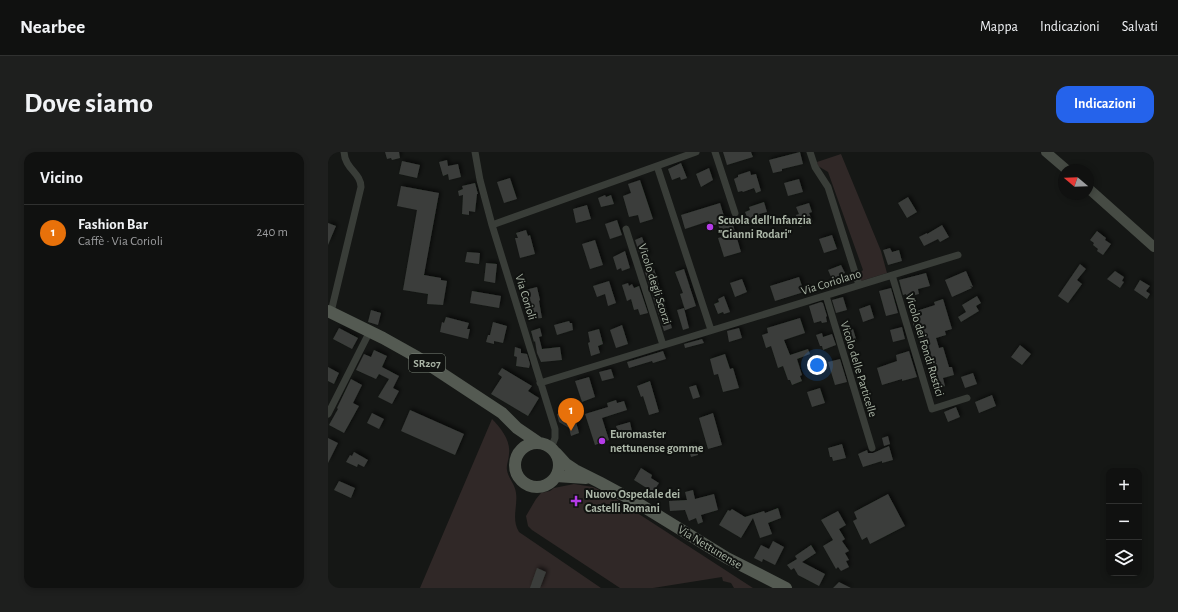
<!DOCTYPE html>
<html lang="it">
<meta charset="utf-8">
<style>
:root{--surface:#101110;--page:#1e1f1e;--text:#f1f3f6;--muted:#9c9d9f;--line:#303130;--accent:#2563eb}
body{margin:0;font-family:"Alegreya Sans",sans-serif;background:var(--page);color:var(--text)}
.controls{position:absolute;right:12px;bottom:12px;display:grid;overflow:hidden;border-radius:8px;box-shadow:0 2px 6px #0003}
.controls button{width:36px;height:36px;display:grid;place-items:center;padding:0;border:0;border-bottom:1px solid var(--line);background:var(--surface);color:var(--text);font:20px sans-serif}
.compass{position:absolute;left:730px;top:12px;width:36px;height:36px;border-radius:50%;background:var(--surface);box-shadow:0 2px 6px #0003;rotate:289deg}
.you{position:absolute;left:489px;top:213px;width:14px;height:14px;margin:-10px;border:3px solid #fff;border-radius:50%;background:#1a73e8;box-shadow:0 0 0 6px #1a73e833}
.badge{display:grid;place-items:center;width:26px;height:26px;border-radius:50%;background:var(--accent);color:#fff;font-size:13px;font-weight:700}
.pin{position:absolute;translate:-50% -33px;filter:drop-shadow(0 1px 2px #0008)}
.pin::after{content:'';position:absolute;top:21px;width:14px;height:12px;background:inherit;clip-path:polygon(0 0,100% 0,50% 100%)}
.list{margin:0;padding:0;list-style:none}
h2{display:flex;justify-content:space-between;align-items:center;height:52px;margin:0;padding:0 16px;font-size:17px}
h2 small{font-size:13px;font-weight:400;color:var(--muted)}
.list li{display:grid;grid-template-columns:26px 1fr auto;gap:12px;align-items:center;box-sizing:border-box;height:56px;padding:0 16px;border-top:1px solid var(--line)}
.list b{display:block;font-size:15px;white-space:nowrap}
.list p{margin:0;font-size:13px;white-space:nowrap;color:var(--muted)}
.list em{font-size:13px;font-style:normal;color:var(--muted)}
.icon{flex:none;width:22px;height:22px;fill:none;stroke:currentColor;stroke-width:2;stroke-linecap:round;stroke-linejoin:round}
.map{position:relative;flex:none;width:826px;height:436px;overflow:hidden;border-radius:12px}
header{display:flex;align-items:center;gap:24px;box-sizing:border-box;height:56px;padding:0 20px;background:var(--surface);border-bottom:1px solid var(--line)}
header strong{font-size:19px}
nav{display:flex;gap:22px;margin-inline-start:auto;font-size:14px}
.intro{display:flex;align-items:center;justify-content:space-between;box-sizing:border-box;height:96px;padding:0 24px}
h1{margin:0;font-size:28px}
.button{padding:10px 18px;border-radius:12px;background:var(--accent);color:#fff;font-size:14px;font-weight:700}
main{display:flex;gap:24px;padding:0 24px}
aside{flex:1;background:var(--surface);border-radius:12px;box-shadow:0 2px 6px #0003}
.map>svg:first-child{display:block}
.green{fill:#302827}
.building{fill:#3a3e3a;filter:url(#shadow)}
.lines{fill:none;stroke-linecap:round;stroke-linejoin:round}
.street{stroke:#393d38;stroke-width:7}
.secondary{stroke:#464b44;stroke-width:10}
.primary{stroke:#545a52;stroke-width:12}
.poi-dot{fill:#b53be8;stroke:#101210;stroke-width:1.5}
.labels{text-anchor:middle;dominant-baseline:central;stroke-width:4;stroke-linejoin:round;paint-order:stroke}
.shield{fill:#101210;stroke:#7c857a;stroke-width:1}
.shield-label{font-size:11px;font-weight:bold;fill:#abb6a7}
.poi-label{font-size:12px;font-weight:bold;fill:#abb6a7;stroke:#101210;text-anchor:start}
.street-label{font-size:12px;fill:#abb6a7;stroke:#101210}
</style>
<header>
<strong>Nearbee</strong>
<nav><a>Mappa</a><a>Indicazioni</a><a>Salvati</a></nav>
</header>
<div class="intro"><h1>Dove siamo</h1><a class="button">Indicazioni</a></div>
<main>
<aside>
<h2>Vicino<small></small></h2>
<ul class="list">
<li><span class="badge" style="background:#e8710a">1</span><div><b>Fashion Bar</b><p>Caffè · Via Corioli</p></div><em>240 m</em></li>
</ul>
</aside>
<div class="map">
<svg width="826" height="436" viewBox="0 0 826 436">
<defs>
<filter id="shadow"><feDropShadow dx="2" dy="-2" stdDeviation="2" flood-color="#0009"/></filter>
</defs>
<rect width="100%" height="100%" fill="#151715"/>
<path class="green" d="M513,2l40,97 6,22 -26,8 -2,-7 4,-4 -35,-98 -10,-6 -1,-4z
M164,267c9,9 19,22 17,35 0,6 -3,10 -2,16 1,8 8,14 9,23 2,13 -5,26 3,39l82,56h-181z
M246,332l19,3 15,7 145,94h-19l-3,-5 -8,-2 -1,-4 -69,11h-33l-88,-58 -4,-4 -2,-10 10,-17 5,-6 9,-2 4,-3z"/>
<path class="building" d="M57,0h14l1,6 -8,2 -1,-2 -4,1z
M395,0h28l2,5 -26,8z
M472,0l3,12 -21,5v2l-9,2 -4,-13z
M119,8l1,6 10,-2 3,13 -12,3 -1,-6 -5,2 -4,-14z
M74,9l18,4 -3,13 -18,-4z
M353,11l6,15 -6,2 -1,-3 -8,3 -4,-11z
M381,16l4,12 -12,7 -5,-13z
M422,19l1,4 5,-1 5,17 -5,2 -2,-5 -11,4 -1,-1 -4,1 -4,-13 4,-2v-2z
M182,26l7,21 -13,4 -7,-21z
M471,27l4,13 -15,4 -4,-13z
M312,28l13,39 -13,4 -2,-8 -9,2 -6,-21 8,-3 -3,-9z
M147,31l3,11h-1l-2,18 -6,-1v4l-7,-1 1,-19 -4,1 -1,-5 5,-2 -1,-3z
M73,34l38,7 -15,82 17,3v2l6,1 -4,24 -16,-1 1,-10 -25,-4 14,-80 -20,-4z
M277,43l1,2 5,-2 3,9 -13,3 -3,-9z
M580,45l9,15 -10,6 -9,-15z
M436,50l3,10 -8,2 1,4 -11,4 -4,-10 5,-2 -1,-3z
M392,51l4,13 7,2 10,34 -17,5 -6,-19 4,-1 -4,-13 -7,2 -2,-5 -24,8 -4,-14z
M481,51l3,9 -3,1 4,9 -13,5 -4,-12 3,-1 -3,-7z
M259,53l4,14 -15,4 -3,-14z
M289,68l5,15 -12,4 -5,-15z
M0,71l8,3 -8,19z
M614,73l7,12 -9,5 -2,-3 -14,7 -5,-9 8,-4v1z
M198,78l2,6 2,-1 5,19 -15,4 -5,-20h3l-2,-5z
M769,79l9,7 -1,2 6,4 -8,11 -6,-4 1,-2 -5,-4 1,-2 -4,-3z
M504,83l5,14 -13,4 -5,-14z
M314,85l7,19 -8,2 -6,-18z
M267,88l8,25 -13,4 -8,-25z
M562,96l2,4 7,-2 3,11 -14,4 -5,-15z
M297,99l5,17 -8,3 -1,-3 -4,2 -4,-13z
M139,100l13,1 -1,11 -14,-2z
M158,111l11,1 -2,19 -11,-2z
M752,112l6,5 -9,11 5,4 -14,19 -10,-7z
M513,113l4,8 -13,6 -4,-9z
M326,117l18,59 -8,3 -19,-59z
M356,117l12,37 -11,4 -5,-16 3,-1 -8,-21z
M638,119l7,16 -3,-1 2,2 -20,9 -7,-17z
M787,119l9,6 -2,4 2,1 -4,6 -13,-9z
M598,121l4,13 -12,3 1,5 -12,3 -1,-3 -3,1 -4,-15z
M471,125l5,15 -29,9 -5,-15z
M414,127l5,13 -12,5 -5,-14z
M812,128l10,6 -4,5 4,3 -3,5 -13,-9z
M281,129l7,22 -8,3 -3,-12 -8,3 -4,-11z
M300,131l1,3 3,-2 2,4 5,-2 9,27 -8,2 -2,-6 -4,1 -3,-11 -4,2 -5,-16z
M209,135l3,13 -1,1 3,17 -12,1 -3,-15h-3l-3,-13z
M563,136l7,25 -12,3 -7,-25z
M144,139l29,5 -2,12 -29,-5z
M396,144l6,16 -6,2 -1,-2 -5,2 -4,-10 5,-2 -1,-3z
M649,144l4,7 -5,3 3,5 -18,11 -3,-5 8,-5 -4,-7z
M515,145l4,13 -11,3 -4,-13z
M615,147l9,30 -7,2 1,4 -10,3 3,10 4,-1 6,20h3l2,8 -11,3 2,8 -11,4 -7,-28h2l-5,-20 -5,1v-9h-3l-6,-21 25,-8 -1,-3z
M493,150l2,1 4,13 -1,1 1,5 -5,1 -1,-2 -7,2 -5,-17z
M542,153l4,13 -11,4 -4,-13z
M356,156l5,20 -6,2 -6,-20z
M43,158l10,3 -3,12 -10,-3z
M118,165l23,6 -2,6h3l-2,10 -28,-7 2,-10 2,1z
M472,166l5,15 -21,7 6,15 18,-6 2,5 -13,5 5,16 -2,1 2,5 -10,4 -2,-5h-2l-5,-14 -5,2 -7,-22 -5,2 -4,-13 6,-2 -1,-5z
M241,169l1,2h2l1,7 -16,5 -3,-10z
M165,170l14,4 -4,17 -9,-2v3l-8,-2 2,-7h2z
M294,173l6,19 -12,4 -6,-18z
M574,175l3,12 -12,3 -3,-12z
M11,176l19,10 -6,11 -19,-10z
M212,176l2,8 -3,1 3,12 18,-2 2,13 -21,2 -4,-9 -2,-12 -1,1 -3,-11z
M411,176l3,10 -13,4 -2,-11z
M271,177l4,15 -5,2 2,7 -9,3 -3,-13 2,-1 -2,-10z
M525,177l4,13 -11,3 -4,-13z
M494,181l1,4 9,-3 4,11 -13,5 -1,-4h-2l-4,-11z
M374,187l2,4 -19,5 -1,-4z
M692,193l11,9 -9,11 -11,-8z
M187,195l6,2v4l6,1 3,10 -1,4 -13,-2 1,-9 -3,-1z
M46,198l13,6 -5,11 17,9 -6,12 6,3 -7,13 -14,-7 11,-18 -10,-5 -3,5 -20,-9 8,-16 7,3z
M335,199l3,8 -13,4 -1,-2 -23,7 -2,-6z
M581,199l8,26 -15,4v-2l-20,6 -5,-17 20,-7 -1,-6z
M397,202l5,15 3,-1 6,20 -16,4 -5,-18 -4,1 -4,-16z
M512,207l7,23 -12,3 -7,-23z
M0,215l11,6 -5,11 -6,-3z
M174,216l30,18 -4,5 11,7 -11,18 -37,-22 11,-17 -4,-3z
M283,217l3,9 -12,3 -3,-9z
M645,221l4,11 -12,4 -4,-11z
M261,225l6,20 -13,5 -7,-21z
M23,227l11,6 -9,18 6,3 -15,27 -15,-8 9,-16 -1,-1z
M322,229l9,31 -10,3 -6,-19 -2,1 -4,-11z
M368,233l4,12 -7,2 -4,-12z
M492,236l5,15 -13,4 -5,-15z
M664,243l4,11 -17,7 -4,-11z
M288,248l1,3 7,-2 3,9 -25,8 7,22 -14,5 -10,-31 23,-7 -1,-4z
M628,255l4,10 -12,5 -4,-10z
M82,258l54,24 -9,21 -54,-24z
M245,258l6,23 -8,3 -2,-8 -10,-6 -2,-8z
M44,261l12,6 -5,10 -12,-6z
M385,261l9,32 -14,4 -9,-31z
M302,270l3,14 -13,3 -4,-13z
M560,284l2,8 -6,2 -2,-8z
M0,286l10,5 -10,20z
M368,292l2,11 -7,2 -3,-11z
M514,292l4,14 -13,3 -1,-4h-2l-2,-9z
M561,294l4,14 -11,3v-2l-19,6 -5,-13 9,-4 1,3h5z
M26,300l14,8 -4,7 -6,-3 -1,3 -11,-5 4,-7 2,1z
M313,316l11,7 -1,3 8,5 -6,9 -19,-12z
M11,329l16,7 -4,10 -17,-8z
M365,338l2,9 19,-5 4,16 -17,5 2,7 -5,2 -2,-6 -7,3 -4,-11 -15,1 -1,-10 18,-1 -2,-8z
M560,342l17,32 -35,18 -3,-7 -5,3 -9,-19 4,-2 -3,-7z
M450,356l3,10 -13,5 4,11 -12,4 -7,-20 -12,20 -22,-13 9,-15 2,1 2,-2 13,8 19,-6 1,2z
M510,359l8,14 -7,4 6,10 -3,2 7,10 -4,2 4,7 -3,1 3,6 -8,4 -3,-4 -2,2 -13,-23 10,-6 -12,-20z
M445,389l11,6 -9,18 -12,-6 -1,3 -8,-4 7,-13 8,4z
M483,393l5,8 -14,9 23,12 -6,12 -21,-11 -4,-7 -3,2 -4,-5 10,-6 -2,-3z
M209,416l9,4 -6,16h-10z
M511,430l12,6h-18z"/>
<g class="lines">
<path class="street" d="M147,0l5,28 12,45 63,204v9l-4,10
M387,0l20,61
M482,0l5,15 13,20 31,98
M329,14l54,164
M164,73l204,-73
M298,77l37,116
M564,123l40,134 35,-11
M498,144l46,152
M3,160l30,-125c0,-14 -16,-18 -17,-35
M212,231l418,-128
M0,262l42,-83"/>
<path class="secondary" d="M718,0l21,18
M760,36l66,59"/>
<path class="primary" d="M0,159l55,27 34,19 85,56 15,15 22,15
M187 313a22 22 0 1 1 44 0a22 22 0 1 1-44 0Z
M228,301l10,11 9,6 24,12 37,20 91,56 59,30
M228,324l30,2"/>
</g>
<g class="poi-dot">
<circle cx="382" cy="75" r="4"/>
<circle cx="274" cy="289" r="4"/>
<path d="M246 343h4v4h4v4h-4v4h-4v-4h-4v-4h4z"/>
</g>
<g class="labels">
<rect class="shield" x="81" y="202" width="36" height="18" rx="3"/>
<g class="shield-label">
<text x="99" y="211">SR207</text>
</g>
<g class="poi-label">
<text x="390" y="68">Scuola dell'Infanzia<tspan x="390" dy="14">"Gianni Rodari"</tspan></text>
<text x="282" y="282">Euromaster<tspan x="282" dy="14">nettunense gomme</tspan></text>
<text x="257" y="342">Nuovo Ospedale dei<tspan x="257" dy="14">Castelli Romani</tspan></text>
</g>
<g class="street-label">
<text transform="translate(503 130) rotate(-17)">Via Coriolano</text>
<text transform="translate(327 132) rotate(72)">Vicolo degli Scorzi</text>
<text transform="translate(198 145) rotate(73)">Via Corioli</text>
<text transform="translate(597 193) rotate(73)">Vicolo dei Fondi Rustici</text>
<text transform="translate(531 217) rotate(73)">Vicolo delle Particelle</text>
<text transform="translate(382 395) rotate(31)">Via Nettunense</text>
</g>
</g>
</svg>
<div class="controls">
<button>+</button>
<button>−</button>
<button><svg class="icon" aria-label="layers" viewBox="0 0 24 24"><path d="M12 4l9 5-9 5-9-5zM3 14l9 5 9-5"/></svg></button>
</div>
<svg class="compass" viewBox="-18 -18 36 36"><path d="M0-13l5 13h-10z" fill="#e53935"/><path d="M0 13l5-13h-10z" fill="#9c9d9f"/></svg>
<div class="you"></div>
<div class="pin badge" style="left:243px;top:279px;background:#e8710a">1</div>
</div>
</main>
